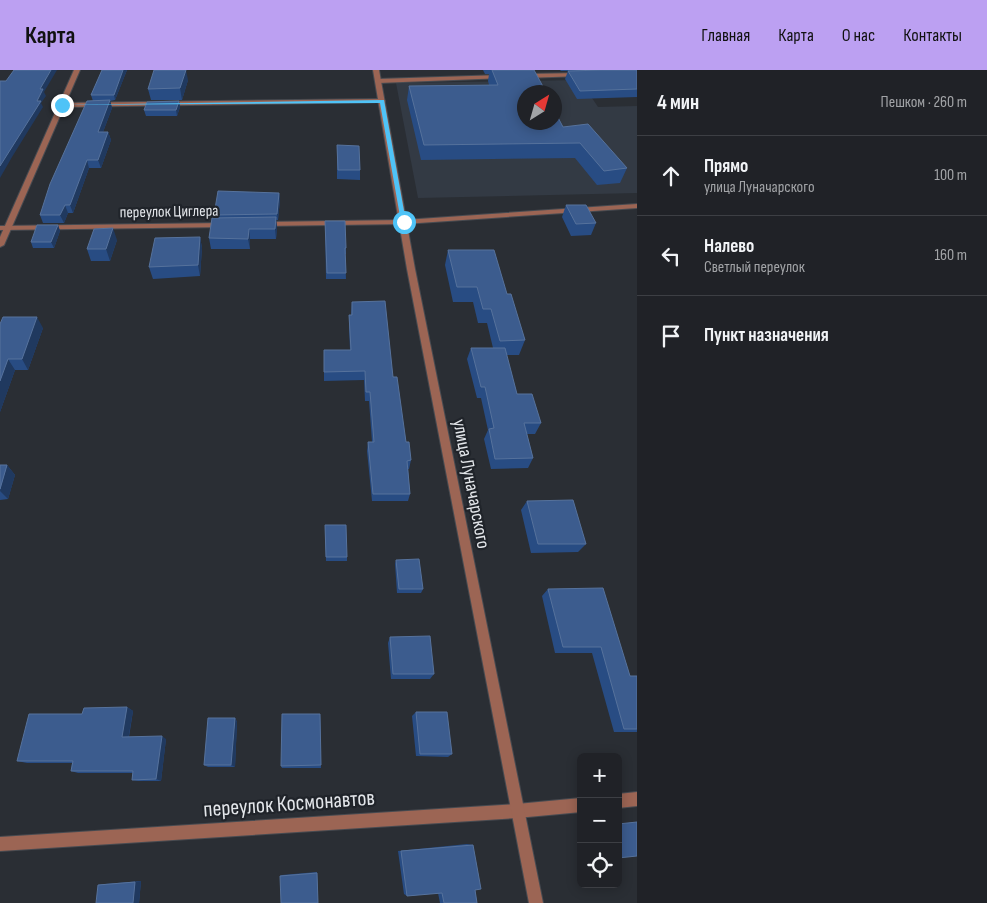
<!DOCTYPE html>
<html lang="ru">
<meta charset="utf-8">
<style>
:root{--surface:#202227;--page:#282a2f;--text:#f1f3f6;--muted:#a2a4a7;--line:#3d3f44;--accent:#bca0f2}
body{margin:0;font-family:"Sofia Sans Condensed",sans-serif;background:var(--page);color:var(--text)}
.controls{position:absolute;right:15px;bottom:15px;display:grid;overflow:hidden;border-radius:8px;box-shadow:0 2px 12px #0003}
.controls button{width:45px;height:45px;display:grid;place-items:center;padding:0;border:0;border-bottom:1px solid var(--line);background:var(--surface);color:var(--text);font:25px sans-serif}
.compass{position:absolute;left:517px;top:15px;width:45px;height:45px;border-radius:50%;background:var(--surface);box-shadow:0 2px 12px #0003;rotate:37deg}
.stop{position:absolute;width:15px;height:15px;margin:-11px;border:4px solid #4fc3f7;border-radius:50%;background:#fff}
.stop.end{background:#4fc3f7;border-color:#fff;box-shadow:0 1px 5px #0008}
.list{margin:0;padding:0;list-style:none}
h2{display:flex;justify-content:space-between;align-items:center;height:65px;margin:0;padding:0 20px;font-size:21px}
h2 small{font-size:16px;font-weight:400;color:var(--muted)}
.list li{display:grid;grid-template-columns:32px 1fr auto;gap:15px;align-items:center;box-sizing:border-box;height:80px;padding:0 20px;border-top:1px solid var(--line)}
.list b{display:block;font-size:19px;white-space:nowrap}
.list p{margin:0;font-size:16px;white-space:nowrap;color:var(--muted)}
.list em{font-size:16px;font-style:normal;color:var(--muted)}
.icon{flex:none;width:28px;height:28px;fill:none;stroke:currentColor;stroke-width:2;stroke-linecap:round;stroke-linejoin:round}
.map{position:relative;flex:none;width:637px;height:833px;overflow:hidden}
header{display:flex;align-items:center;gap:30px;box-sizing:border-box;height:70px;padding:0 25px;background:var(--accent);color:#111}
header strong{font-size:24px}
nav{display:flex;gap:28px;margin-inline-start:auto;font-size:18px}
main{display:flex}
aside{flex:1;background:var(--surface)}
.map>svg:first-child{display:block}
.built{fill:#333a44;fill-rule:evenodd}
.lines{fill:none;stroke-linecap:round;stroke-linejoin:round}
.minor-casing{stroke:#484b51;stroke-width:2}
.tertiary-casing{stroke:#484b51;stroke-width:2}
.minor{fill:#9c6554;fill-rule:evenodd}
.tertiary{fill:#9c6554;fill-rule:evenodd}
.wall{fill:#284c83}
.shaded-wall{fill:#20395f}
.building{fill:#3c5c8e;stroke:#56729c}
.route{fill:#4fc3f7}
.labels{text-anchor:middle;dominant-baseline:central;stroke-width:4.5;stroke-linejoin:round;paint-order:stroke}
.far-street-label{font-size:16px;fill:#e3e6ea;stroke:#20242a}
.street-label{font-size:19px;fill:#e3e6ea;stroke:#20242a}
.near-street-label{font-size:22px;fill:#e3e6ea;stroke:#20242a}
</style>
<header>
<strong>Карта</strong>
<nav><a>Главная</a><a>Карта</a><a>О нас</a><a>Контакты</a></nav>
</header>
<main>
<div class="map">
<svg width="637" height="833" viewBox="0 0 637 833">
<rect width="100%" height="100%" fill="#2a2e34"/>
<path class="built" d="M580,10l18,27 39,-1v87l-219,5 -22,-115zM524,22h30v30h-30z"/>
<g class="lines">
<defs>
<path id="minor" d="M580,3l3,2 -1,1 -58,2 -3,-2 3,-2z
M502,5l2,1v2l-126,5 -3,-2 3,-2z
M382,29l3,2 -1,1 -322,5 -3,-2 3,-2z
M637,134v4l-233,16 -141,2 -4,-2 4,-2 141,-2z
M224,153h3v4l-227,3v-4z
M637,722v14l-19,2v-14z
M581,728v14l-64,6 -517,33v-14l517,-33z"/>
<path id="tertiary" d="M74,0h6l-76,175 -4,2v-10z
M373,0h6l36,199 128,634h-14l-122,-634z"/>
</defs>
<use href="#minor" class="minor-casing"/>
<use href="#tertiary" class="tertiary-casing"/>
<use href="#minor" class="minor"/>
<use href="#tertiary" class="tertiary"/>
</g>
<path class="wall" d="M102,0h25l-12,30 -5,1 2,7 -9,24h5l3,8 -10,28h-12l-16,45h-5l-4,10h-21l-3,-8 53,-114 -2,-6z
M483,0h51l29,57 64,41 -7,15 -23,2 -22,-27 -154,2 -14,-60 2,-14 80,-1 -1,-4 1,-7h-4z
M560,0h77v27l-60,2 -12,-20 3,-8h-7z
M188,10l-6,20h-31l-3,-11z
M179,31l1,6 -3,9h-31l-2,-6z
M337,75l23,25v10l-23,-1z
M279,123l1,6 -2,21h-2l1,8 -1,11h-26v10h-39l-2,-11 6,-20 -1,-3z
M566,135l30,18 -5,12 -20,1 -9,-19z
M325,151l21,27v6h-1l1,25h-20z
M58,155l2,6 -6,17h-21l-2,-6z
M200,167l2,11 -2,28 -47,3 -4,-12z
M117,170l-7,21h-19l-4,-12z
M448,180l59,44 18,46 -6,15h-13l11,39 24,29 -6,11h-8l6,24 -5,10 -37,1 -7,-30 4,-9 -7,-32h-4l-10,-39 4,-11h22l-6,-25h-9l-5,-21h-20l-8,-37z
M352,232l41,75 13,65 5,18 -2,9h-1l2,25 -2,7h-36l-5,-50 1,-9h4l-3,-41h-4l-1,-21 -40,1v-31h26l-1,-25v-10h2z
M0,254l43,4 -15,42h-13l-15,42z
M0,395h7l8,10 -7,24 -8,1z
M527,431l59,43 -8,8 -47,1 -10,-43z
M325,455l22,32v4h-21z
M396,490l27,29 -2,4h-24l-2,-29z
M548,519l82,87h7v56h-23l-22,-79h-37l-13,-57z
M390,567l44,37 -4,5h-39l-3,-36z
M127,637l6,4 -4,26 37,2 -5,42h-23l-6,-1 1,-7h-55l-7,-2 1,-8h-45l-10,-2 65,-47z
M416,642l36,42 -4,3 -32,-1 -4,-40z
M320,644l1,54h-39l-1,-2z
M235,648l2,4 -2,45h-27l-4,-2z
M467,774l6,1 2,45 2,13h-37l-2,-10 -31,3 -3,-2 -6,-43z
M317,802l1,31 -38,-27 2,-1z
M141,811l-2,22 -41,-18 7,-1z"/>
<path class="shaded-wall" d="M51,0h6l-13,22 2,4 -5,7 2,4 -31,50 -12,21v-12l37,-65 3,-12z
M123,0h4l-12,30 -1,-5z
M186,0l2,10 -6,20 -2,-12z
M110,30l2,8 -12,32 -2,-8z
M179,31l1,6 -3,9 -1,-6z
M108,62l3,8 -10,28 -3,-8z
M87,90l2,8 -16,45 -3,-8z
M279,123l1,6 -2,21 -1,-6z
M65,135l3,8 -4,10 -4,-8z
M276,147l1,11 -1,11 -1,-10z
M58,155l2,6 -6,17 -3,-6z
M113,158l4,12 -7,21 -4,-12z
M249,159l1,10v10l-2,-10z
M200,167l2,11 -2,28 -2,-11z
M37,247l6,11 -15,42 -6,-11z
M8,289l7,11 -15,42v-31z
M7,395l8,10 -7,24 -8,-8z
M127,637l6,4 -5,29 -6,-3z
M235,648l2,4 -2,45 -4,-2z
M162,666l4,3 -5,42 -5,-2z
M141,811l-2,22h-6l2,-21z"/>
<path class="building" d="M14,0h37l-11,19h3l-6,12h4l-41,65v-85h6z
M102,0h21l-9,25h-23z
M154,0h32l-6,18 -32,1z
M492,0h42l12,22h-22v30h30v-12l9,17 25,-3 39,44 -23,3 -24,-28 -156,2 -15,-59 89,-1z
M603,0h34v19l-57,2 -12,-20z
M110,30l-12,32h10l-10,28h-11l-17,45h-5l-5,10h-20l10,-31 37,-83z
M179,31l-3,9h-32l3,-8z
M337,75l22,1 1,24h-22z
M218,121l61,2 -2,21 -63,1z
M566,135h20l10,18 -20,1z
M276,147l-1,12h-26l-1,10 -39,-1 3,-20z
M325,151h20l1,27h-1l1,25h-19z
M37,155h21l-7,17h-20z
M113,158l-7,21h-19l7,-20z
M200,167l-2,28 -49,2 6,-29z
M448,180h46l13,44h4l14,46 -25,1 -9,-32h-8l-6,-22h-20z
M385,231l8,76h4l9,65h3l2,18 -4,1 3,33h-37l-5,-52h6l-4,-50h-4l-1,-21 -41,1v-22h27l-2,-35h3v-13z
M3,247h34l-15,42h-14l-8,22v-57z
M471,278h34l12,46h15l9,29h-17l9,35 -38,1 -6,-30 5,-1 -9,-41h-4z
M0,395h7l-7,24z
M573,430l13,44h-48l-11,-43z
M325,455h21l1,32h-21z
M419,489l4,30h-24l-3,-29z
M603,518l27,88h7v53h-13l-23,-82h-38l-15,-58z
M430,566l4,38h-41l-3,-37z
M127,637l-5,30 40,-1 -6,43 -24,1 1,-9h-62l2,-10h-56l12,-47h53l2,-6z
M416,642h31l5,42h-32z
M282,644h38l1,51 -40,1z
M208,648h27l-4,47h-27z
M637,752v34l-19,2v-34z
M473,775l8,44 -6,1 2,13h-33l-2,-10 -35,3 -6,-45z
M317,803l1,30h-37l-1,-27z
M135,812l-2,21h-37l2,-18z"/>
<path class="route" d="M384,30l22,122 -2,1 -3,-1 -21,-119 -321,2z"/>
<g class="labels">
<g class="far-street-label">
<text transform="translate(169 142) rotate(-1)">переулок Циглера</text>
</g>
<g class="street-label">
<text transform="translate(471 414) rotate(79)">улица Луначарского</text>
</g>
<g class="near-street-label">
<text transform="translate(289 734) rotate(-4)">переулок Космонавтов</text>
</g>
</g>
</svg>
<div class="controls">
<button>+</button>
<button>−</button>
<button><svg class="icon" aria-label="locate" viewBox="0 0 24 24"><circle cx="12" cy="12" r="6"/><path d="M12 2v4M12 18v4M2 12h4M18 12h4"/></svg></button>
</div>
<svg class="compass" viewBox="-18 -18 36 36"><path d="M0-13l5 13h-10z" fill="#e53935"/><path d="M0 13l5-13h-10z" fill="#a2a4a7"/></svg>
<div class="stop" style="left:404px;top:152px"></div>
<div class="stop end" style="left:62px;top:35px"></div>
</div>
<aside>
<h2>4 мин<small>Пешком · 260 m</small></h2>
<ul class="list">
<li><svg class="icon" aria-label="ahead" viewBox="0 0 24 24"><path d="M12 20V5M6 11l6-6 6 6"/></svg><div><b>Прямо</b><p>улица Луначарского</p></div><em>100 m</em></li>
<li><svg class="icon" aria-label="left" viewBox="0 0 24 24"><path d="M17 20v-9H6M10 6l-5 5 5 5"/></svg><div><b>Налево</b><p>Светлый переулок</p></div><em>160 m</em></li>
<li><svg class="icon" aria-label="arrive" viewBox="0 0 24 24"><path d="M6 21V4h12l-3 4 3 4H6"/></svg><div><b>Пункт назначения</b></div></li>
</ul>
</aside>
</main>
